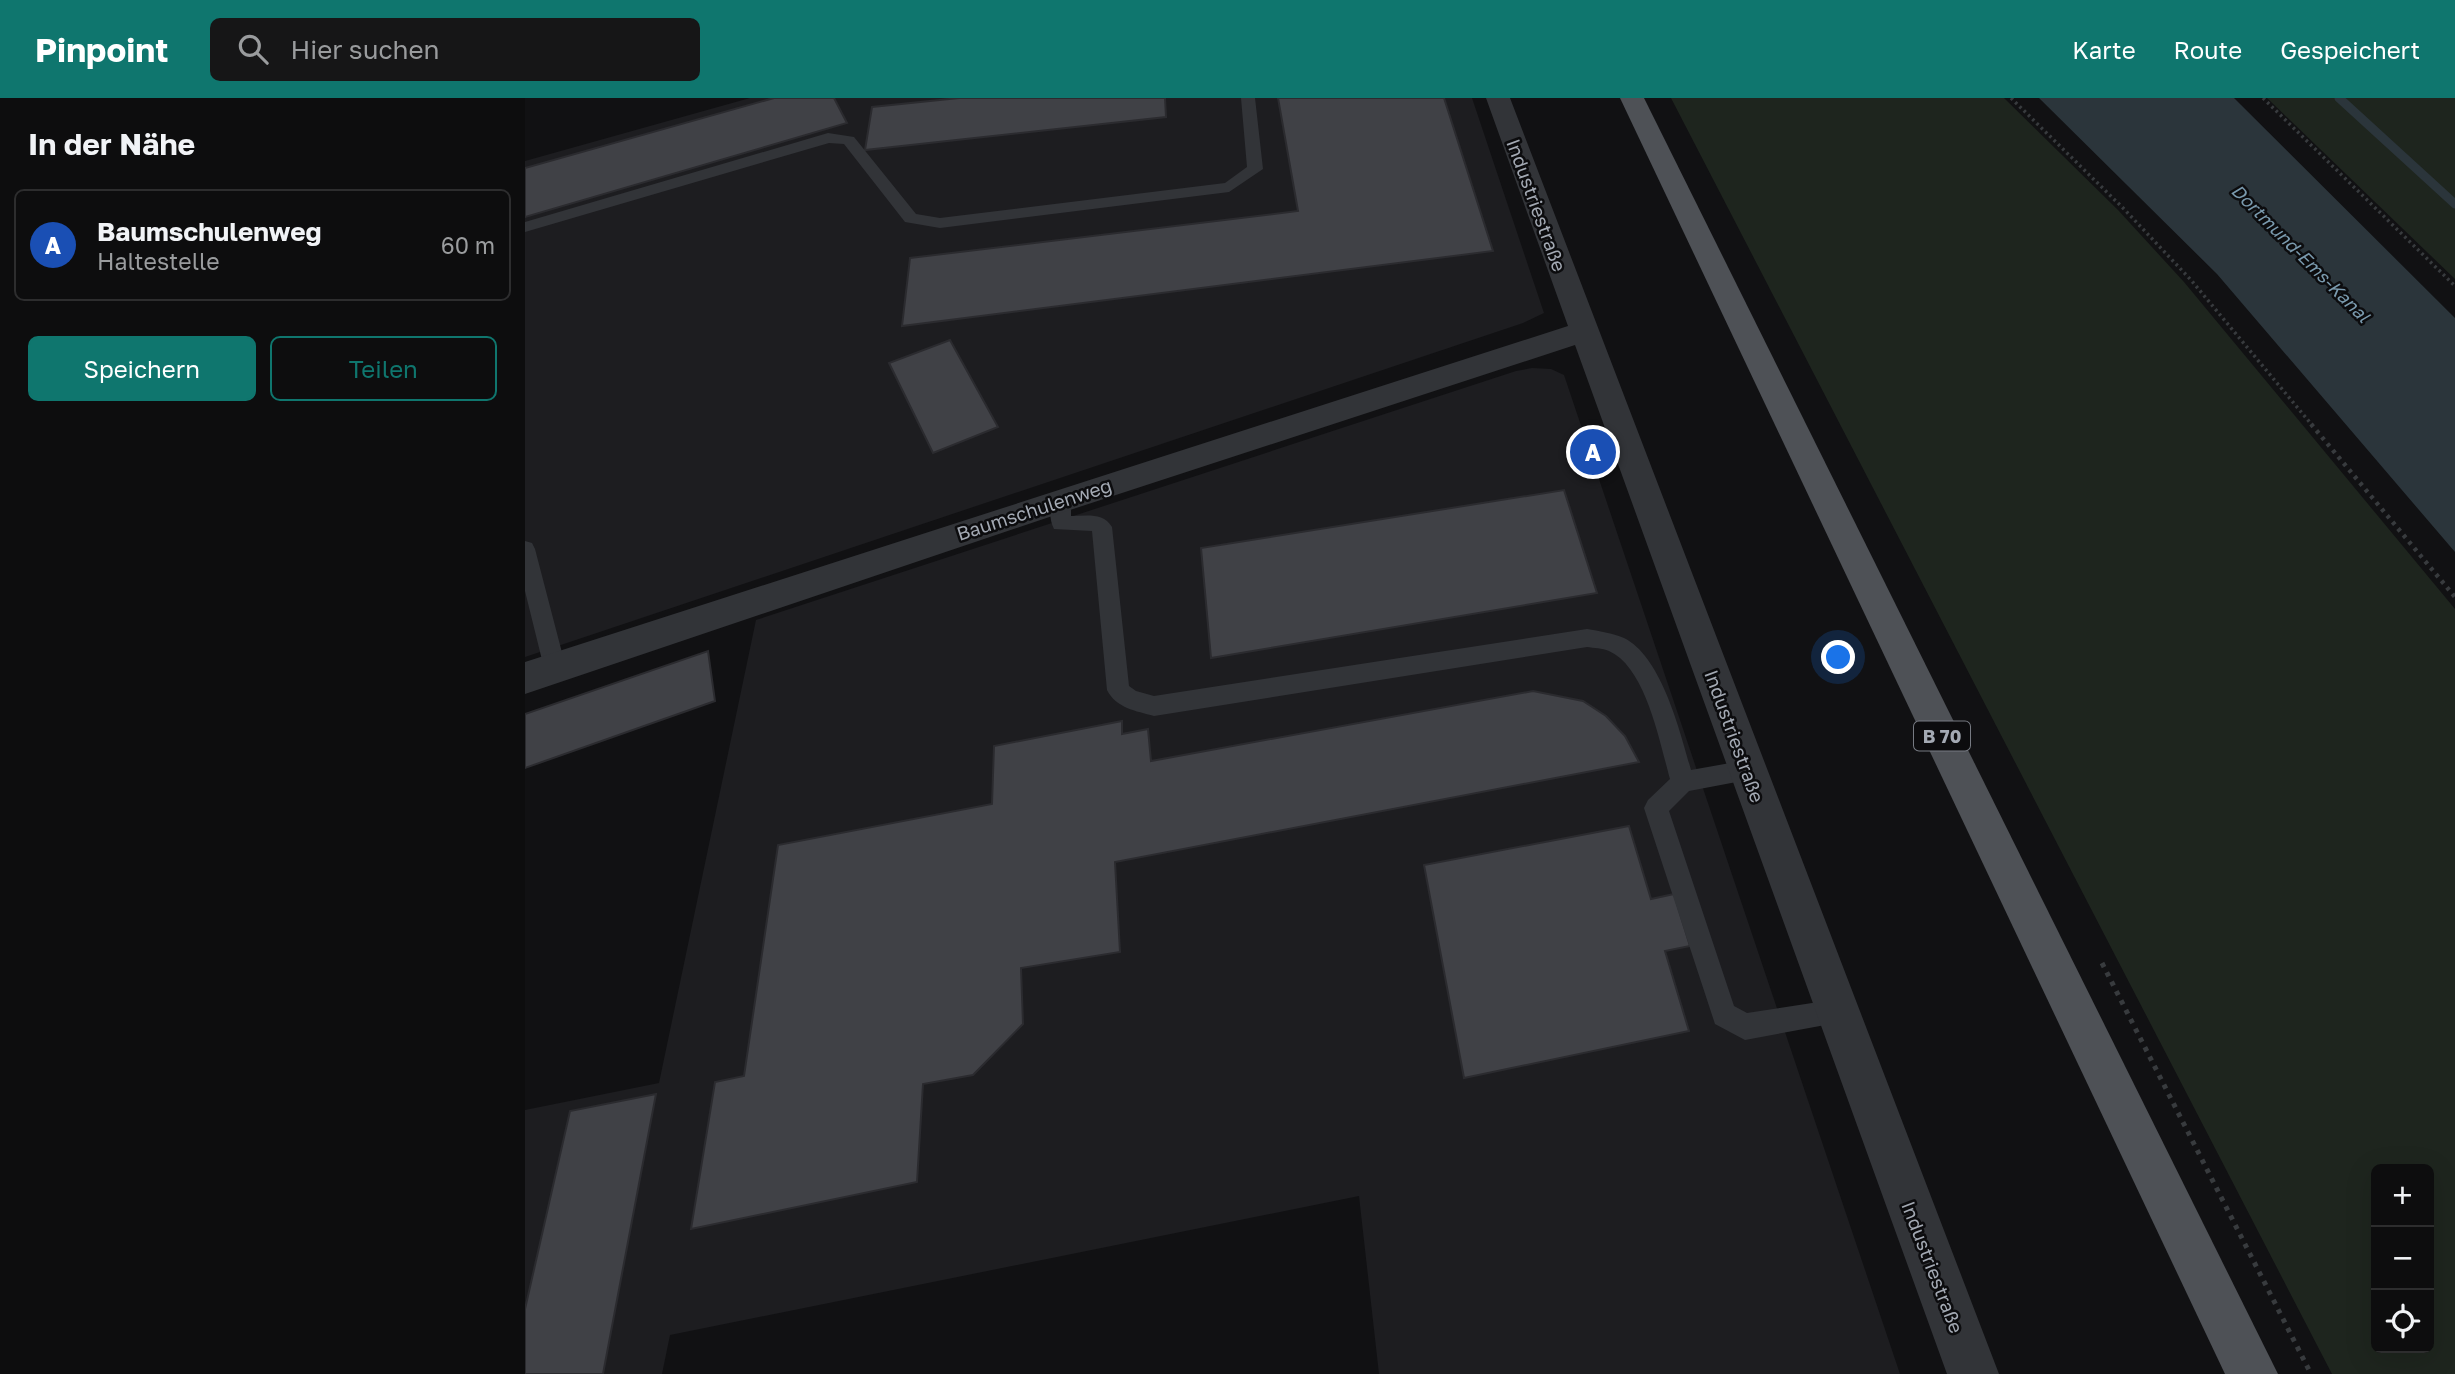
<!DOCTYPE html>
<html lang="de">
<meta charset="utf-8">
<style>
:root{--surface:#0d0d0e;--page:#161617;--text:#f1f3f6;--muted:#9a9c9e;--line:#2d2d2e;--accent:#0f766e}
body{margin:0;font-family:"Golos Text",sans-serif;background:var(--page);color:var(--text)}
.controls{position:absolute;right:21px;bottom:21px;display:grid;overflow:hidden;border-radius:10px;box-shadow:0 7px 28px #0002}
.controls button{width:63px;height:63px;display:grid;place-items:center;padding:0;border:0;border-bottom:2px solid var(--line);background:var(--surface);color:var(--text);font:35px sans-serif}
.you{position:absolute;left:1314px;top:560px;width:24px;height:24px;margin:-18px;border:5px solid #fff;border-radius:50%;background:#1a73e8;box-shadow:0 0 0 10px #1a73e833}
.badge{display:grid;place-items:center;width:46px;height:46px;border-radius:50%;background:var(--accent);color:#fff;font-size:23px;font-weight:700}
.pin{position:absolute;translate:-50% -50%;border:4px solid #fff;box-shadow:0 2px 7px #0006}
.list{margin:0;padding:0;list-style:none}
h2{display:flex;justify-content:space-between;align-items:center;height:91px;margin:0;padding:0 28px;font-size:30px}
h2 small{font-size:23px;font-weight:400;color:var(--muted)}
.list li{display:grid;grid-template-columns:46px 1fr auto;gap:21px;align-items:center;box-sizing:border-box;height:112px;margin:0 14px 14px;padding:0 14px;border:2px solid var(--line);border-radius:10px}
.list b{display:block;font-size:26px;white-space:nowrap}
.list p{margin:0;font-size:23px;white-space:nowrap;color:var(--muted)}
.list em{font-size:23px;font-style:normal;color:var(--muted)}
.actions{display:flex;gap:14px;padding:21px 28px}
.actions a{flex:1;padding:16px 0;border:2px solid var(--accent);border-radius:10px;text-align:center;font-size:24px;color:var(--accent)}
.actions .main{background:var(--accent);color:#fff}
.icon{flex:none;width:38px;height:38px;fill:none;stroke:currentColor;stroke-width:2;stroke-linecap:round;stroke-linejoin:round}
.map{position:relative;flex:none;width:1930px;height:1276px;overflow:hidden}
header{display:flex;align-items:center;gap:42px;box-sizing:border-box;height:98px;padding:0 35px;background:var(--accent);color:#fff}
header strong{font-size:33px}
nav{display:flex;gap:38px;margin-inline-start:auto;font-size:24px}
.search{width:490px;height:63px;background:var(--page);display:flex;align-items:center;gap:18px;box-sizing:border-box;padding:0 24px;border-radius:10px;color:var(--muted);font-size:26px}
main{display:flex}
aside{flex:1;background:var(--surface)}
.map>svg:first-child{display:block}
.built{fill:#1d1d20}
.green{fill:#1e251e;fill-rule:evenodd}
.water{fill:#2b353b}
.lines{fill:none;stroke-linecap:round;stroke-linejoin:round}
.stream{stroke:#2b353b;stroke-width:9}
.building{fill:#404146;stroke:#2b2b2f;stroke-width:2}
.path-far2{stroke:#383b3e;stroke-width:3.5;stroke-dasharray:2.5 3.5;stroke-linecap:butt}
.path-far1{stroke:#383b3e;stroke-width:4.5;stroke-dasharray:3.5 5;stroke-linecap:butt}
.path{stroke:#383b3e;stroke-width:5;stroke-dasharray:4.5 6;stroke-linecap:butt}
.service{fill:#323438;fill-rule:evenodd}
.minor{fill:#323438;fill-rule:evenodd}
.primary{fill:#4e5156;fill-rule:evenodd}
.labels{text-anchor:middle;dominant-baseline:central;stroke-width:5;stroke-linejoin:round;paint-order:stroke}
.far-water-label{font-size:18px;font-style:italic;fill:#7a9aae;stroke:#0c0c0e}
.shield{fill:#0c0c0e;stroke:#767a82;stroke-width:2}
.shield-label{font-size:18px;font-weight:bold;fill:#a3a9b3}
.street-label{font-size:19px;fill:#a3a9b3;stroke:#0c0c0e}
</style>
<header>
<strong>Pinpoint</strong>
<div class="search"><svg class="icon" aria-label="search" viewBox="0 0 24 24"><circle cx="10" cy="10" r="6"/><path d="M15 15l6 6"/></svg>Hier suchen</div>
<nav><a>Karte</a><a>Route</a><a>Gespeichert</a></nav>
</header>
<main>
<aside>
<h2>In der Nähe<small></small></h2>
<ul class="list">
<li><span class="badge" style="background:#1a4fb4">A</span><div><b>Baumschulenweg</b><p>Haltestelle</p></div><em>60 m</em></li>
</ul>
<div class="actions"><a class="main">Speichern</a><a>Teilen</a></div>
</aside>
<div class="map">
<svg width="1930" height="1276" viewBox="0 0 1930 1276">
<rect width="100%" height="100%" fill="#111113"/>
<path class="built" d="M225,0h722l72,215 -21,10 -998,334v-496z
M1007,270l19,1 13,6 336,999h-521l-20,-178 -689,139 -8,39h-137v-264l134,-27 97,-463 760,-249z"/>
<path class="green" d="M1146,0h333l114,112 66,72 271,327v765h-123zM1904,1071v179h-53v-179z
M1742,0h188v181z"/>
<path class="water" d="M1514,0h195l221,220v234l-238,-278z"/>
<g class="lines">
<path class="stream" d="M1814,0l116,106"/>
</g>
<path class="building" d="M249,0h60l13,25 -322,94v-49z
M434,0h206l1,19 -301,33 7,-43z
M753,0h166l49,153 -591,75 8,-68 388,-47z
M425,242l48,87 -65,26 -44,-90z
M1039,392l33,103 -386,65 -10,-110z
M183,553l7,50 -190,67v-54z
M1008,593l50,10 23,15 19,20 14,26 -524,100 5,90 -99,16 2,56 -50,51 -50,9 -6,98 -226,47 24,-147 29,-6 34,-231 214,-41 2,-58 128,-25v13l26,-5 3,32z
M1104,728l22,73 23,-5 16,52 -25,5 24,80 -225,47 -40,-213z
M131,996l-53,280h-78v-65l45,-198z"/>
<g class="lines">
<path class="path-far2" d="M1486,0l113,111 67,71 121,145
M1738,0l192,188"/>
<path class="path-far1" d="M1786,326l144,173"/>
<path class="path" d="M1577,865l209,411"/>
<path class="service" d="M716,0h14l8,71 -34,23 -289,36 -35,-6 -61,-78 -15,-1 -304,89v-10l303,-89 26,4 62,77 24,4 285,-35 22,-16z
M536,395l7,2 3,5v16c15,0 32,-4 41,11l17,159 7,5 18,5 433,-67c12,2 25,4 37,9 38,19 56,94 67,132l56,-10 8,3 4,7 -4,7 -8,3 -58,11 -20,20 65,195 13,7 91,-14 9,4 4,9 -4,9 -102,19 -30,-16 -71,-216 4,-8 22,-21c-10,-35 -24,-112 -61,-128 -7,-3 -15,-3 -22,-4l-433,69c-18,-5 -38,-8 -47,-26l-15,-159 -38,-2c-5,-9 -5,-25 0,-34z
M0,443l7,2 3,6 31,119 -3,6 -8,3 -8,-3 -3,-6 -19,-77z"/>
<path class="minor" d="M961,0h24l489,1276h-52l-372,-1029 -502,164 -548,185v-32l1043,-336z"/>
<path class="primary" d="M1095,0h24l634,1276h-53z"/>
</g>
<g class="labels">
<g class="far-water-label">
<text transform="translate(1776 155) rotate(45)">Dortmund-Ems-Kanal</text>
</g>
<rect class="shield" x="1389" y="623.5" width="56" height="29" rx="5"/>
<g class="shield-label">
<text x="1417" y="638">B 70</text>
</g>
<g class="street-label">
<text transform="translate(1012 107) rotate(70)">Industriestraße</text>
<text transform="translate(509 411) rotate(-18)">Baumschulenweg</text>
<text transform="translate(1210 638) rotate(70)">Industriestraße</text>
<text transform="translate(1408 1169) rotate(69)">Industriestraße</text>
</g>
</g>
</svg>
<div class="controls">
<button>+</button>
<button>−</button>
<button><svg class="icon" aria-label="locate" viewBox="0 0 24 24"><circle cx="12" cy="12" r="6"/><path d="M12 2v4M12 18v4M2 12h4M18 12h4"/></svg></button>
</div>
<div class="you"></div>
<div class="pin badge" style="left:1068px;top:354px;background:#1a4fb4">A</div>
</div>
</main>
